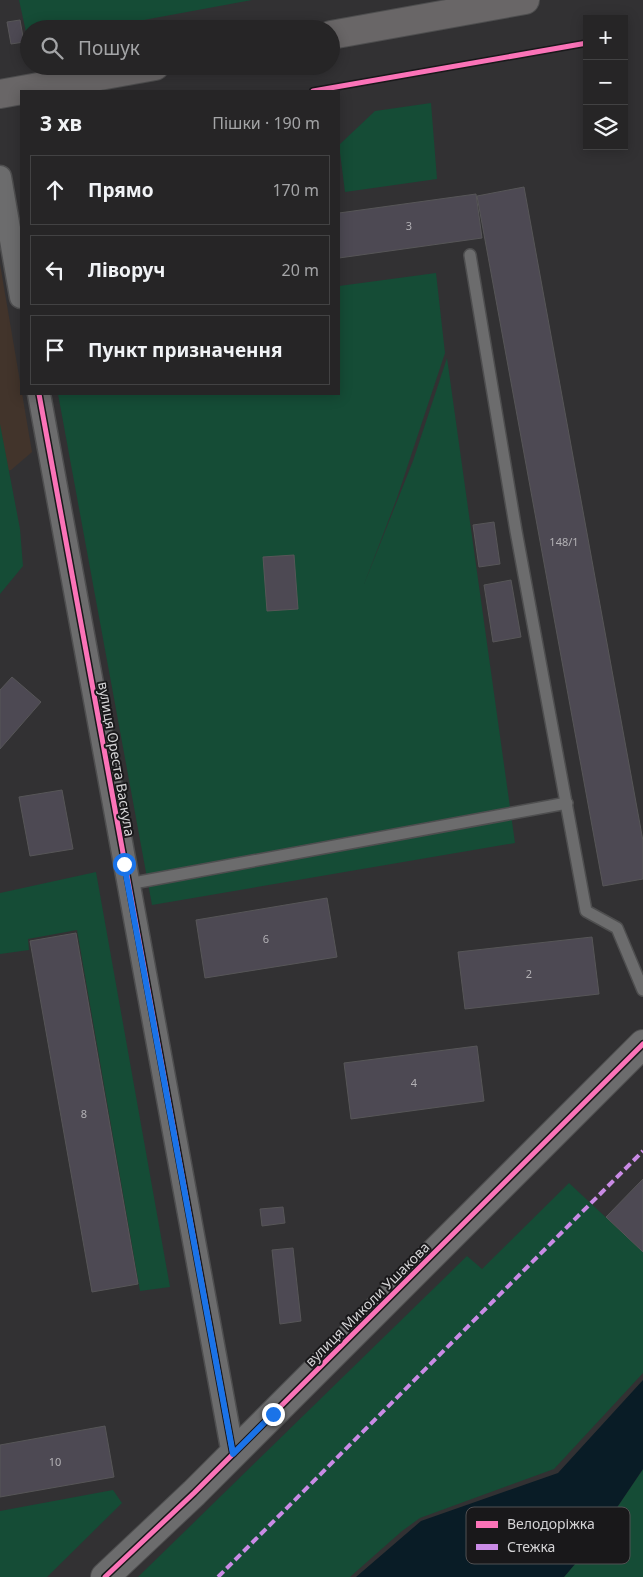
<!DOCTYPE html>
<html lang="uk">
<meta charset="utf-8">
<style>
:root{--surface:#262526;--page:#2e2d2e;--text:#f1f3f6;--muted:#a4a5a7;--line:#424243}
body{margin:0;font-family:"Noto Sans",sans-serif;background:var(--page);color:var(--text)}
.controls{position:absolute;right:15px;top:15px;display:grid;overflow:hidden;border-radius:0px;box-shadow:0 2px 12px #0003}
.controls button{width:45px;height:45px;display:grid;place-items:center;padding:0;border:0;border-bottom:1px solid var(--line);background:var(--surface);color:var(--text);font:25px sans-serif}
.stop{position:absolute;width:15px;height:15px;margin:-11px;border:4px solid #1a73e8;border-radius:50%;background:#fff}
.stop.end{background:#1a73e8;border-color:#fff;box-shadow:0 1px 5px #0008}
.list{margin:0;padding:0;list-style:none}
h2{display:flex;justify-content:space-between;align-items:center;height:65px;margin:0;padding:0 20px;font-size:21px}
h2 small{font-size:16px;font-weight:400;color:var(--muted)}
.list li{display:grid;grid-template-columns:32px 1fr auto;gap:15px;align-items:center;box-sizing:border-box;height:70px;margin:0 10px 10px;padding:0 10px;border:1px solid var(--line);border-radius:0px}
.list b{display:block;font-size:19px;white-space:nowrap}
.list em{font-size:16px;font-style:normal;color:var(--muted)}
.icon{flex:none;width:28px;height:28px;fill:none;stroke:currentColor;stroke-width:2;stroke-linecap:round;stroke-linejoin:round}
.map{position:relative;flex:none;width:643px;height:1577px;overflow:hidden}
.search{position:absolute;background:var(--surface);box-shadow:0 2px 12px #0003;left:20px;top:20px;width:320px;height:55px;display:flex;align-items:center;gap:12px;box-sizing:border-box;padding:0 18px;border-radius:28px;color:var(--muted);font-size:19px}
.panel{position:absolute;background:var(--surface);box-shadow:0 2px 12px #0003;left:20px;top:90px;width:320px;height:305px;border-radius:0px}
.map>svg:first-child{display:block}
.medical{fill:#42342b}
.green{fill:#154c36}
.water{fill:#091c26}
.building{fill:#4d4953;stroke:#575658}
.lines{fill:none;stroke-linecap:round;stroke-linejoin:round}
.service-casing{stroke:#4e4e4f;stroke-width:14}
.minor-casing{stroke:#4e4e4f;stroke-width:25}
.tertiary-casing{stroke:#4e4e4f;stroke-width:30}
.secondary-casing{stroke:#4e4e4f;stroke-width:30}
.service{stroke:#6c6c6d;stroke-width:11}
.minor{stroke:#6c6c6d;stroke-width:22}
.tertiary{stroke:#6c6c6d;stroke-width:28}
.secondary{stroke:#696667;stroke-width:28}
.quiet{stroke:#ca8be6;stroke-width:4;stroke-dasharray:8 4;stroke-linecap:butt}
.cycleway-casing{stroke:#19181a;stroke-width:8}
.cycleway{stroke:#fb73b8;stroke-width:5}
.route{stroke:#1a73e8;stroke-width:6}
.labels{text-anchor:middle;dominant-baseline:central;stroke-width:4;stroke-linejoin:round;paint-order:stroke}
.number-label{font-size:11px;fill:#b3b1b5}
.street-label{font-size:14px;fill:#d5d4d6;stroke:#19181a}
.key{fill:#19181a;stroke:#515052;stroke-width:1}
.key-label{font-size:14px;fill:#d5d4d6}
</style>
<div class="map">
<svg width="643" height="1577" viewBox="0 0 643 1577">
<rect width="100%" height="100%" fill="#323133"/>
<path class="medical" d="M0,264l32,188 -21,18 -11,2z"/>
<path class="green" d="M19,0h233l-157,29h-66l-1,12z
M431,103l6,76 -92,13 -6,-47 36,-34z
M436,273l9,80 -48,145 -34,89 50,-126 34,-103 68,485 -363,62 -94,-511h281v-108z
M0,424l20,105 3,37 -23,28z
M96,872l74,415 -30,4 -63,-361 -49,9 1,11 -29,4v-61z
M569,1183l74,69v121l-89,96 -134,49 -18,13 -52,46h-212l329,-321 15,13z
M643,1469v108h-79l29,-34z
M113,1490l9,13 -75,74h-47v-66z"/>
<path class="water" d="M643,1380v89l-50,74 -29,34h-208l65,-56 137,-48z"/>
<path class="building" d="M20,20l4,22 -13,2 -4,-22z
M524,187l119,654v38l-40,7 -126,-690z
M476,194l6,44 -143,20v-45z
M494,522l6,42 -21,3 -6,-42z
M294,555l4,54 -31,2 -4,-54z
M511,580l10,57 -28,5 -9,-57z
M12,677l29,25 -41,47v-59z
M62,790l11,59 -43,7 -11,-59z
M327,898l10,59 -132,21 -9,-58z
M76,933l62,351 -46,8 -62,-351z
M592,937l7,57 -134,15 -7,-57z
M477,1046l7,55 -133,18 -7,-56z
M643,1179v73l-37,-35z
M283,1207l2,16 -23,3 -2,-17z
M293,1248l8,73 -21,3 -8,-74z
M105,1426l9,51 -114,20v-52z"/>
<g class="lines">
<defs>
<path id="service" d="M470,255l46,276 70,380 31,17 26,62
M128,884l439,-81"/>
<path id="minor" d="M0,177l21,120
M39,394l194,1060"/>
<path id="tertiary" d="M105,1577l89,-84 449,-449"/>
<path id="secondary" d="M331,35l194,-35
M0,94l155,-28"/>
</defs>
<use href="#service" class="service-casing"/>
<use href="#minor" class="minor-casing"/>
<use href="#tertiary" class="tertiary-casing"/>
<use href="#secondary" class="secondary-casing"/>
<use href="#service" class="service"/>
<use href="#minor" class="minor"/>
<use href="#tertiary" class="tertiary"/>
<use href="#secondary" class="secondary"/>
<path class="quiet" d="M218,1577l425,-426"/>
<defs>
<path id="cycleway" d="M313,91l274,-48
M39,394l194,1060
M105,1577l89,-84 449,-449"/>
</defs>
<use href="#cycleway" class="cycleway-casing"/>
<use href="#cycleway" class="cycleway"/>
</g>
<g class="lines">
<path class="route" d="M124,864l109,590 40,-40"/>
</g>
<g class="labels">
<g class="number-label">
<text x="409" y="225">3</text>
<text x="564" y="541">148/1</text>
<text x="266" y="938">6</text>
<text x="529" y="973">2</text>
<text x="414" y="1082">4</text>
<text x="84" y="1113">8</text>
<text x="55" y="1461">10</text>
</g>
<g class="street-label">
<text transform="translate(117 759) rotate(80)">вулиця Ореста Васкула</text>
<text transform="translate(367 1304) rotate(-45)">вулиця Миколи Ушакова</text>
</g>
</g>
<rect x="466" y="1507" width="164" height="57" rx="8" class="key"/>
<rect x="476" y="1521" width="22" height="7" fill="#fb73b8"/>
<rect x="476" y="1544" width="22" height="6" fill="#ca8be6"/>
<g class="key-label">
<text x="507" y="1529">Велодоріжка</text>
<text x="507" y="1552">Стежка</text>
</g>
</svg>
<div class="controls">
<button>+</button>
<button>−</button>
<button><svg class="icon" aria-label="layers" viewBox="0 0 24 24"><path d="M12 4l9 5-9 5-9-5zM3 14l9 5 9-5"/></svg></button>
</div>
<div class="stop" style="left:124px;top:864px"></div>
<div class="stop end" style="left:273px;top:1414px"></div>
<div class="search"><svg class="icon" aria-label="search" viewBox="0 0 24 24"><circle cx="10" cy="10" r="6"/><path d="M15 15l6 6"/></svg>Пошук</div>
<section class="panel">
<h2>3 хв<small>Пішки · 190 m</small></h2>
<ul class="list">
<li><svg class="icon" aria-label="ahead" viewBox="0 0 24 24"><path d="M12 20V5M6 11l6-6 6 6"/></svg><div><b>Прямо</b></div><em>170 m</em></li>
<li><svg class="icon" aria-label="left" viewBox="0 0 24 24"><path d="M17 20v-9H6M10 6l-5 5 5 5"/></svg><div><b>Ліворуч</b></div><em>20 m</em></li>
<li><svg class="icon" aria-label="arrive" viewBox="0 0 24 24"><path d="M6 21V4h12l-3 4 3 4H6"/></svg><div><b>Пункт призначення</b></div></li>
</ul>
</section>
</div>
